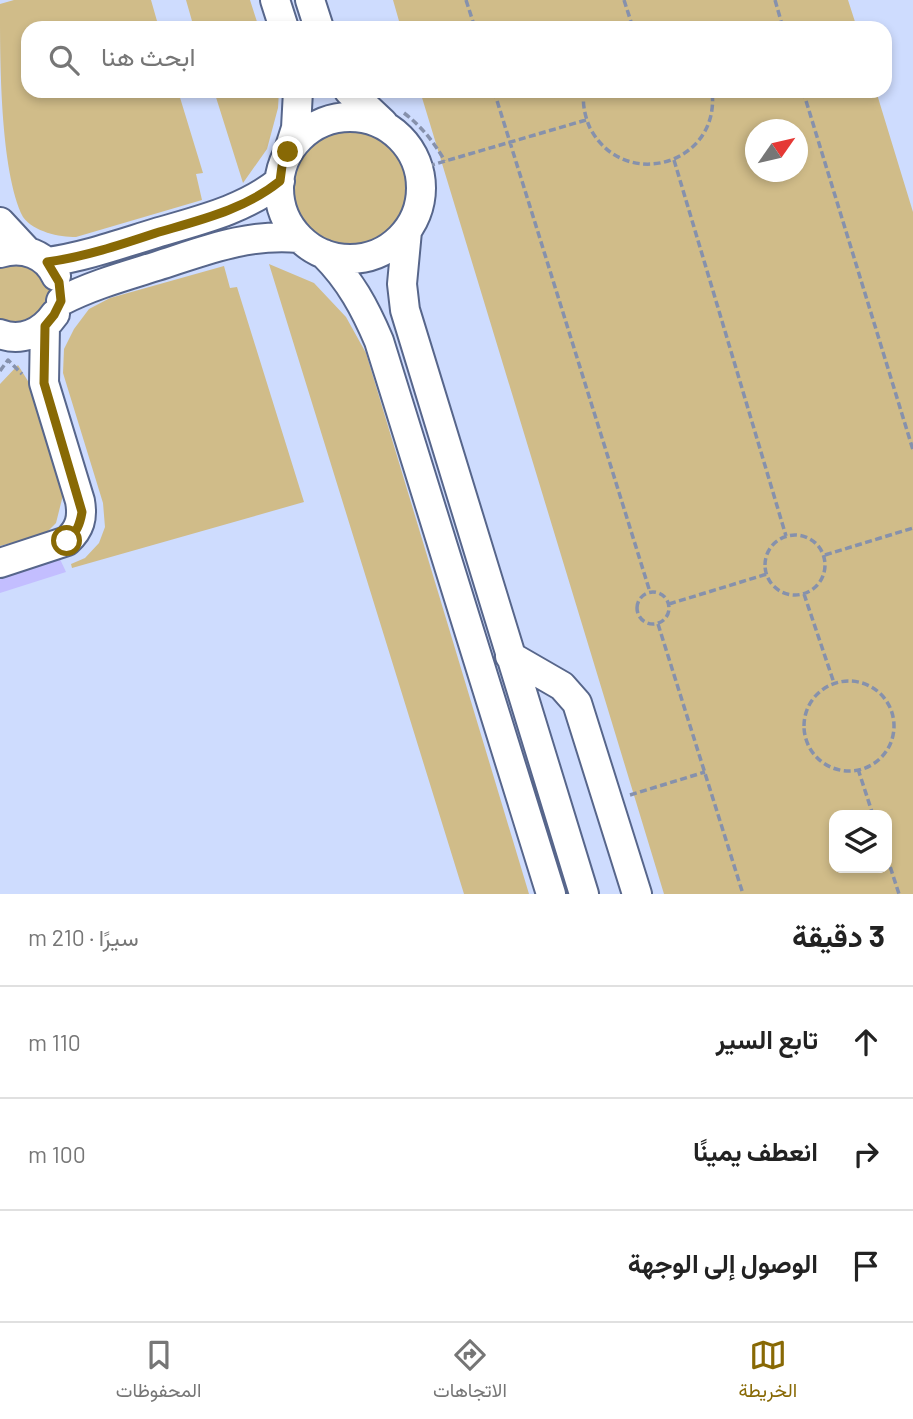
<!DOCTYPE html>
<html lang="ar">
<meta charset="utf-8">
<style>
:root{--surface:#fff;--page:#f6f6f6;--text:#222;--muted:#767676;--line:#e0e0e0;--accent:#886905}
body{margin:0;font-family:Barlow,Vazirmatn,sans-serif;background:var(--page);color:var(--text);direction:rtl}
.controls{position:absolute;right:21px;bottom:21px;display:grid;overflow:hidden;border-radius:14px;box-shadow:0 4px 10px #0003}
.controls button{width:63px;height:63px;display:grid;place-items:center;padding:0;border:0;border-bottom:2px solid var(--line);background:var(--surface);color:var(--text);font:35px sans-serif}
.compass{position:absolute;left:745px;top:119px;width:63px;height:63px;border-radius:50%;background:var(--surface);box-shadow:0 4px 10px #0003;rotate:56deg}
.stop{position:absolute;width:21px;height:21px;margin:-16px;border:5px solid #886905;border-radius:50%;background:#fff}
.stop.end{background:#886905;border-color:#fff;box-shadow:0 2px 7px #0008}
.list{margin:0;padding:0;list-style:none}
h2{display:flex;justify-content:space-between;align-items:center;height:91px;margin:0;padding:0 28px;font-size:30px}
h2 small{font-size:23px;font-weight:400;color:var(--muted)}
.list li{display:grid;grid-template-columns:46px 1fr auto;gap:21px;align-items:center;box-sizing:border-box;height:112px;padding:0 28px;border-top:2px solid var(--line)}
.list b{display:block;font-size:26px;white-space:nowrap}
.list em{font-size:23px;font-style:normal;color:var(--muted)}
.icon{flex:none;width:38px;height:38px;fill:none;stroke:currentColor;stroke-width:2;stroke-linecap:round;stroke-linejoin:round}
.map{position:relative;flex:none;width:913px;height:894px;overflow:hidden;direction:ltr}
.search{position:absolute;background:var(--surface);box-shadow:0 4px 10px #0003;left:21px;right:21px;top:21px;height:77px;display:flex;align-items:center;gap:18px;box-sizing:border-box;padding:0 24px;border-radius:21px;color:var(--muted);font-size:26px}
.sheet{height:427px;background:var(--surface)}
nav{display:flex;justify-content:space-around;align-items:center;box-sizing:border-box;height:98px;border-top:2px solid var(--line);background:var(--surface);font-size:19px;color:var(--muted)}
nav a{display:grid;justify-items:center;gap:4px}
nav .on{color:var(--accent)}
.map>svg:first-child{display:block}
.green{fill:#d0bc89;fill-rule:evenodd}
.building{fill:#c3beff}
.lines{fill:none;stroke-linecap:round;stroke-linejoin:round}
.minor-casing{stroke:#57668b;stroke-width:32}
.path{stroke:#8691ac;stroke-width:3.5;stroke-dasharray:7 3.5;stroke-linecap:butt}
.minor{stroke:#fff;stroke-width:28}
.route{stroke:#886905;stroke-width:9}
</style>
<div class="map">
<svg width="913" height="894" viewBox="0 0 913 894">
<rect width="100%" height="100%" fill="#cedcfe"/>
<path class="green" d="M14,0h137l8,28h-131v63h150l25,82 -7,1 6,26 -126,37c-17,0 -42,-5 -53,-20 -23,-46 -23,-157 -23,-213z
M186,0h64l9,28h-65z
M393,0h455l9,28h-456z
M214,91h65l-1,17 -11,41 -24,34z
M420,91h456l37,121v682h-249zM755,130h42v42h-42zM834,815h53v53h-53z
M292 192a61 61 0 1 1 122 0a61 61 0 1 1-122 0Z
M20,260l34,25 2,15 -13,23h-43v-55l7,-5z
M269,264l45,19 32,34 20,36 163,541h-65z
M224,266l6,22 7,-1 67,215 -232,66 -1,-4 14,-6 14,-15 6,-16 -2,-24 -40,-130 1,-24 10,-20 15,-20 21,-11z
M18,365l13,21 32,109 -7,28 -11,11 -45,12v-162z"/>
<path class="building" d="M59,557l7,15 -66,21v-17z"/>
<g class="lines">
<defs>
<path id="minor" d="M275,0l9,28
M310,0l9,28
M349,91l34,32
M279 188a71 71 0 1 1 142 0a71 71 0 1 1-142 0Z
M289,150l7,-22 2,-37
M0,222l26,28
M407,231l-5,53 3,26 179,584
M0,253c23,-7 46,1 56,23
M324,254c26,26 41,54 55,87l172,553
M47,262c37,-5 73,-18 109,-29 44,-13 88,-23 124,-52
M61,301c31,-16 64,-25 96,-35 47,-15 91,-33 142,-28
M0,334c21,8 42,-1 55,-20
M0,563l67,-22c13,-12 16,-23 13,-40l-36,-118 1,-57
M510,656l52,30 15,17 60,191"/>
</defs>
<use href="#minor" class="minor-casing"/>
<path class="path" d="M466,0l9,28
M624,0l9,28
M775,0l8,28
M494,91l156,501
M584,91c-2,12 1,26 6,37 34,65 131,36 122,-37
M803,91l110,359
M404,113c18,14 29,28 41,48
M674,160l112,376
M418,169l168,-49
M0,371l8,-11 14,14
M765 565a30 30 0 1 1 60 0a30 30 0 1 1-60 0Z
M825,555l88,-27
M637 608a16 16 0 1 1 32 0a16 16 0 1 1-32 0Z
M804,594l30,89
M669,604l98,-30
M658,624l85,270
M804 726a45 45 0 1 1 90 0a45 45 0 1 1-90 0Z
M858,769l15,46
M630,795l75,-23
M887,857l12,37"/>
<use href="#minor" class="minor"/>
</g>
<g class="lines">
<path class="route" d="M67,541c10,-9 13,-17 15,-29l-38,-129 1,-57 9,-11 7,-14 -2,-19 -12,-20c37,-5 73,-17 109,-29 44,-13 88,-23 124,-52l2,-15 6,-14"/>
</g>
</svg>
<div class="controls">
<button><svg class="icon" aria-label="layers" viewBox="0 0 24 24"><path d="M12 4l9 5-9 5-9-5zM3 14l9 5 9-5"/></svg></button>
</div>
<svg class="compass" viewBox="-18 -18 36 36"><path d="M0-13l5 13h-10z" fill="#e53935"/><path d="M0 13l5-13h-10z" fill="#767676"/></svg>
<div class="stop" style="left:67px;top:541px"></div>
<div class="stop end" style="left:288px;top:152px"></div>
<div class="search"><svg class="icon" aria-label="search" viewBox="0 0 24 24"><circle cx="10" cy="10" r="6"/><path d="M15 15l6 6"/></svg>ابحث هنا</div>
</div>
<section class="sheet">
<h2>3 دقيقة<small>سيرًا · 210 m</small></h2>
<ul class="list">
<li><svg class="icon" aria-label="ahead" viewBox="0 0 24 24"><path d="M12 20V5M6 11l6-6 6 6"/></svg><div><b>تابع السير</b></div><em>110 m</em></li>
<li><svg class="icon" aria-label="right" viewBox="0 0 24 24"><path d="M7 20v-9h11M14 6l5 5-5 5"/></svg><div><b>انعطف يمينًا</b></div><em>100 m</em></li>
<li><svg class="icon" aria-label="arrive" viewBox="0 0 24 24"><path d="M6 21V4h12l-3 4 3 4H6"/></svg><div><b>الوصول إلى الوجهة</b></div></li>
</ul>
</section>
<nav>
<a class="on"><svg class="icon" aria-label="map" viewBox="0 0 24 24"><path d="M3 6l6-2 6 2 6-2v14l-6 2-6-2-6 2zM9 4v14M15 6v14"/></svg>الخريطة</a>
<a><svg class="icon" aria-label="directions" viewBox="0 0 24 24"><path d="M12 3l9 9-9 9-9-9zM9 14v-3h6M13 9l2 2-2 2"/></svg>الاتجاهات</a>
<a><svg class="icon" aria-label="saved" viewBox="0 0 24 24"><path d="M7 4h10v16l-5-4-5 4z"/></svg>المحفوظات</a>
</nav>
